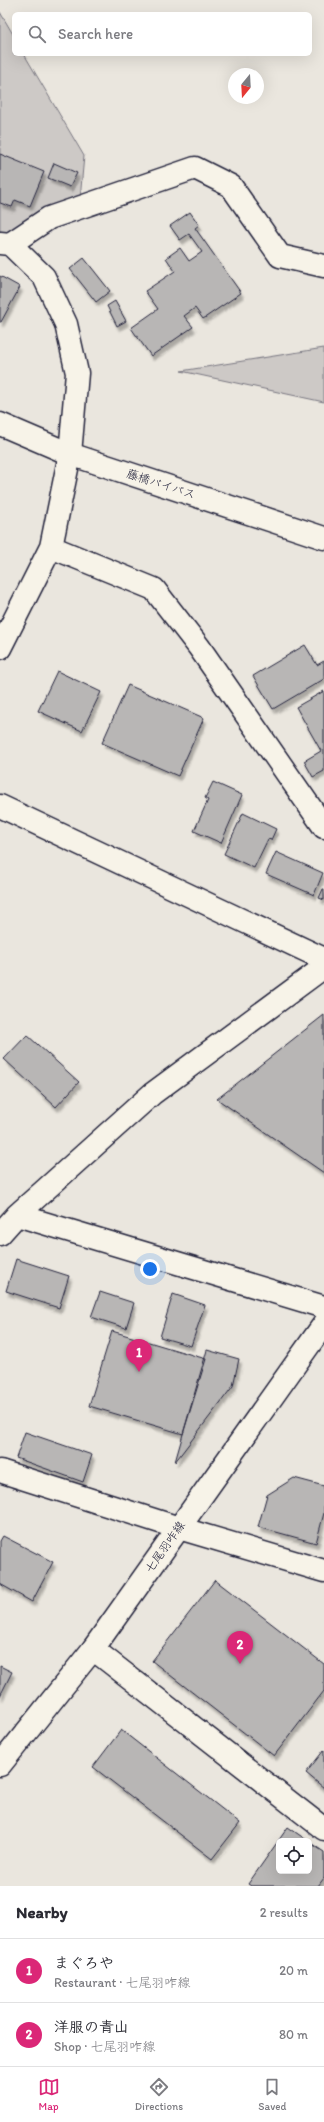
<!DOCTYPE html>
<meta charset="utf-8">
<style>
:root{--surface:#fff;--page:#f2f2f3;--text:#2b2b33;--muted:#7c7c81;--line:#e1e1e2;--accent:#db2777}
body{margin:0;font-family:Itim,"Klee One",sans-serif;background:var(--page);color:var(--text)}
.controls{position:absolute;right:12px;bottom:12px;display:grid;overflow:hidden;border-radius:6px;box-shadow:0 4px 16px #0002}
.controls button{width:36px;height:36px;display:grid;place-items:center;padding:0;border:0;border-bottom:1px solid var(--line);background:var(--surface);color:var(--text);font:20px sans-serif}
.compass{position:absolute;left:228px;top:68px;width:36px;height:36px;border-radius:50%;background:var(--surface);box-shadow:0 4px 16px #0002;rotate:198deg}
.you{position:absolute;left:150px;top:1269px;width:14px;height:14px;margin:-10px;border:3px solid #fff;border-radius:50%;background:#1a73e8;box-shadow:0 0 0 6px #1a73e833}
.badge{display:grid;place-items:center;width:26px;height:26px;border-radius:50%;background:var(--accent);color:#fff;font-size:13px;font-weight:700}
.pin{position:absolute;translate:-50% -33px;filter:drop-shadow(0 1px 2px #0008)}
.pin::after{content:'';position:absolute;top:21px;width:14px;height:12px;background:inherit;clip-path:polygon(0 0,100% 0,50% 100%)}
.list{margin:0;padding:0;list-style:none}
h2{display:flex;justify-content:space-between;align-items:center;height:52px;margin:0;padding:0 16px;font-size:17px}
h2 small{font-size:13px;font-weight:400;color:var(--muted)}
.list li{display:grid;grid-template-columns:26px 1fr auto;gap:12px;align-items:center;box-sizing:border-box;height:64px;padding:0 16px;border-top:1px solid var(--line)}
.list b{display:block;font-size:15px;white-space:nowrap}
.list p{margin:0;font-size:13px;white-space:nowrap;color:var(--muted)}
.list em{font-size:13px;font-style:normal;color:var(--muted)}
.icon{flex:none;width:22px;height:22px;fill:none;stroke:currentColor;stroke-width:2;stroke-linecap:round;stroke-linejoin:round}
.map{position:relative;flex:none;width:324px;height:1886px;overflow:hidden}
.search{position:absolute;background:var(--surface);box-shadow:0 4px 16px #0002;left:12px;right:12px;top:12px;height:44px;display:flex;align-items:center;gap:10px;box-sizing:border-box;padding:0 14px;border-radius:6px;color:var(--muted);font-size:15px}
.sheet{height:180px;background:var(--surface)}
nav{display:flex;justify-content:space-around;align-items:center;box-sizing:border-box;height:56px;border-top:1px solid var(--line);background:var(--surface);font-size:11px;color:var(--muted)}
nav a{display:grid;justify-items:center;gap:2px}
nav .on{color:var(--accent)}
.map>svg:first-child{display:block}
.green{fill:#cdc9c6;stroke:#787680}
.building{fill:#b8b6b5;stroke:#22223b;filter:url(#shadow)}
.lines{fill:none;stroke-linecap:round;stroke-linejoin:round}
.minor-casing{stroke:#22223b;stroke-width:25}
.major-casing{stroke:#22223b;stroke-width:25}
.highway-casing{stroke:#22223b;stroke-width:25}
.minor{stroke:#f7f3e8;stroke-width:22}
.major{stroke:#f7f3e8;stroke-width:22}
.highway{stroke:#f7f3e8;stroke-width:22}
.labels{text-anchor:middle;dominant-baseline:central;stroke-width:4;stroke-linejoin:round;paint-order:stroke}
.street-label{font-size:12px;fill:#22223b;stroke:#f7f3e8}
</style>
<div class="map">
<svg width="324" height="1886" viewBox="0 0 324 1886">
<defs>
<filter id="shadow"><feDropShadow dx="2.5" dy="4.5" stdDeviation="1" flood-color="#0004"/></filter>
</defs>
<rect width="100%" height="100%" fill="#eae6de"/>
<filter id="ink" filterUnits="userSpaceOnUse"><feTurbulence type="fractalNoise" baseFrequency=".025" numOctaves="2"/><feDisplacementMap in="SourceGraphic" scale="8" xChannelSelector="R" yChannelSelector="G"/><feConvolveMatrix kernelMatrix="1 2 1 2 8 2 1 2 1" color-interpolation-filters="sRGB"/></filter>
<g filter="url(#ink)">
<path class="green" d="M0,12l14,24v18h10l60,102 -5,54 -79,27z
M324,348v54l-143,-31z"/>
<path class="building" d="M0,154l44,18 -14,34 -15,-6 -3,7 -12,-4z
M54,163l23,10 -7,14 -22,-9z
M190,212l9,13 -4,3 46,65 -38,26 -8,-11 -11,8 9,11 -42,29 -20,-28 27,-19 -13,-18 30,-20 -9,-13 14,-10 9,13 13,-9 -13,-18 -9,6 -10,-14z
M84,258l26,33 -14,11 -26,-33z
M0,276l20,11 -19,35h-1z
M115,301l11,20 -9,5 -10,-20z
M305,645l12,20 7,-4v18l-51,30 -20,-33z
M57,671l44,21 -19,39 -44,-20z
M128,685l76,33 -26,58 -76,-33z
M324,691v80l-11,6 -9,-16 17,-10 -25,-44z
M213,782l29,13 -21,48 -27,-12 14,-31 -3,-2z
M243,813l33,16 -5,11 -3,-1 -14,29 -30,-14z
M276,852l47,21 -9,22 -48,-21z
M323,889h1v11l-5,-2z
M324,1015v158l-107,-74z
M27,1035l52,47 -23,25 -52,-48z
M16,1259l53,17 -10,32 -53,-17z
M100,1292l34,11 -8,25 -35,-11z
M173,1294l32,11 -14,41 -31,-9z
M112,1331l94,28 -23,75 -94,-28z
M207,1350l32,9 -6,27 -58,76z
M25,1432l67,23 -9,27 -67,-24z
M294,1478l30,8v27l-8,30 -58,-16 9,-32z
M3,1536l50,26 -21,40 -32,-18v-43z
M215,1580l109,84v27l-50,65 -122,-95z
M0,1666l12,6 -12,24z
M121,1730l119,93 -28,36 -119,-92z
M324,1750v38l-18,-15z
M288,1827l20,14h-29v30h30v-29l15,10v26l-6,8h-67l-3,-2z"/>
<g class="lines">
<defs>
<path id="minor" d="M0,243l10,1 34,33 22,47 11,49 -7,81 -19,93 103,42 45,58 125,180
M10,244l39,-26 146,-50 36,18 49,70 44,10
M0,648l51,-101
M0,806l324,153
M17,1215l307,92
M0,1234l17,-19 135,-121 172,-127
M0,1471l179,57 145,43
M93,1649l231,180"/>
<path id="major" d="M0,1765l93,-116 231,-325"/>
<path id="highway" d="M0,424l70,30 254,84"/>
</defs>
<use href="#minor" class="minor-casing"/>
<use href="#major" class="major-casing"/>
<use href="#highway" class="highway-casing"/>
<use href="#minor" class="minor"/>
<use href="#major" class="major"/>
<use href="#highway" class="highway"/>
</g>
</g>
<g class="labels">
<g class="street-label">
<text transform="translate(161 484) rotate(18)">藤橋バイパス</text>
<text transform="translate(165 1547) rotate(-55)">七尾羽咋線</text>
</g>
</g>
</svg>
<div class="controls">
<button><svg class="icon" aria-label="locate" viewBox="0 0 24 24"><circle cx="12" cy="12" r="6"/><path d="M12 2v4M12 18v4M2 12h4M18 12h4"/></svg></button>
</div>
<svg class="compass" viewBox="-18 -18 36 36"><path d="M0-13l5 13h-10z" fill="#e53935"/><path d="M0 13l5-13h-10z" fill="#7c7c81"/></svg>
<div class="you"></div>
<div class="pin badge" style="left:139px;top:1372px">1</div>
<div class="pin badge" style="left:240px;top:1664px">2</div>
<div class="search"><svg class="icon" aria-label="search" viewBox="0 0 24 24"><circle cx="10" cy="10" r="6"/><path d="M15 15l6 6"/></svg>Search here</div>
</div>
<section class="sheet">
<h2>Nearby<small>2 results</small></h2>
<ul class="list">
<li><span class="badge">1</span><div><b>まぐろや</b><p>Restaurant · 七尾羽咋線</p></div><em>20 m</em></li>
<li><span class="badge">2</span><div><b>洋服の青山</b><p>Shop · 七尾羽咋線</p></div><em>80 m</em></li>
</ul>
</section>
<nav>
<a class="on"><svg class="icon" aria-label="map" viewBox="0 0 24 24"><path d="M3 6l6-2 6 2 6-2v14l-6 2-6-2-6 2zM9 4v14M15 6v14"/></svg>Map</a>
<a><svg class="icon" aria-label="directions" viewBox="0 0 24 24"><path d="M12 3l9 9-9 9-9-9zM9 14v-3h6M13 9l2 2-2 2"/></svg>Directions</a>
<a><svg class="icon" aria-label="saved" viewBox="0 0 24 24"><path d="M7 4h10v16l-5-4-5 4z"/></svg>Saved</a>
</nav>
